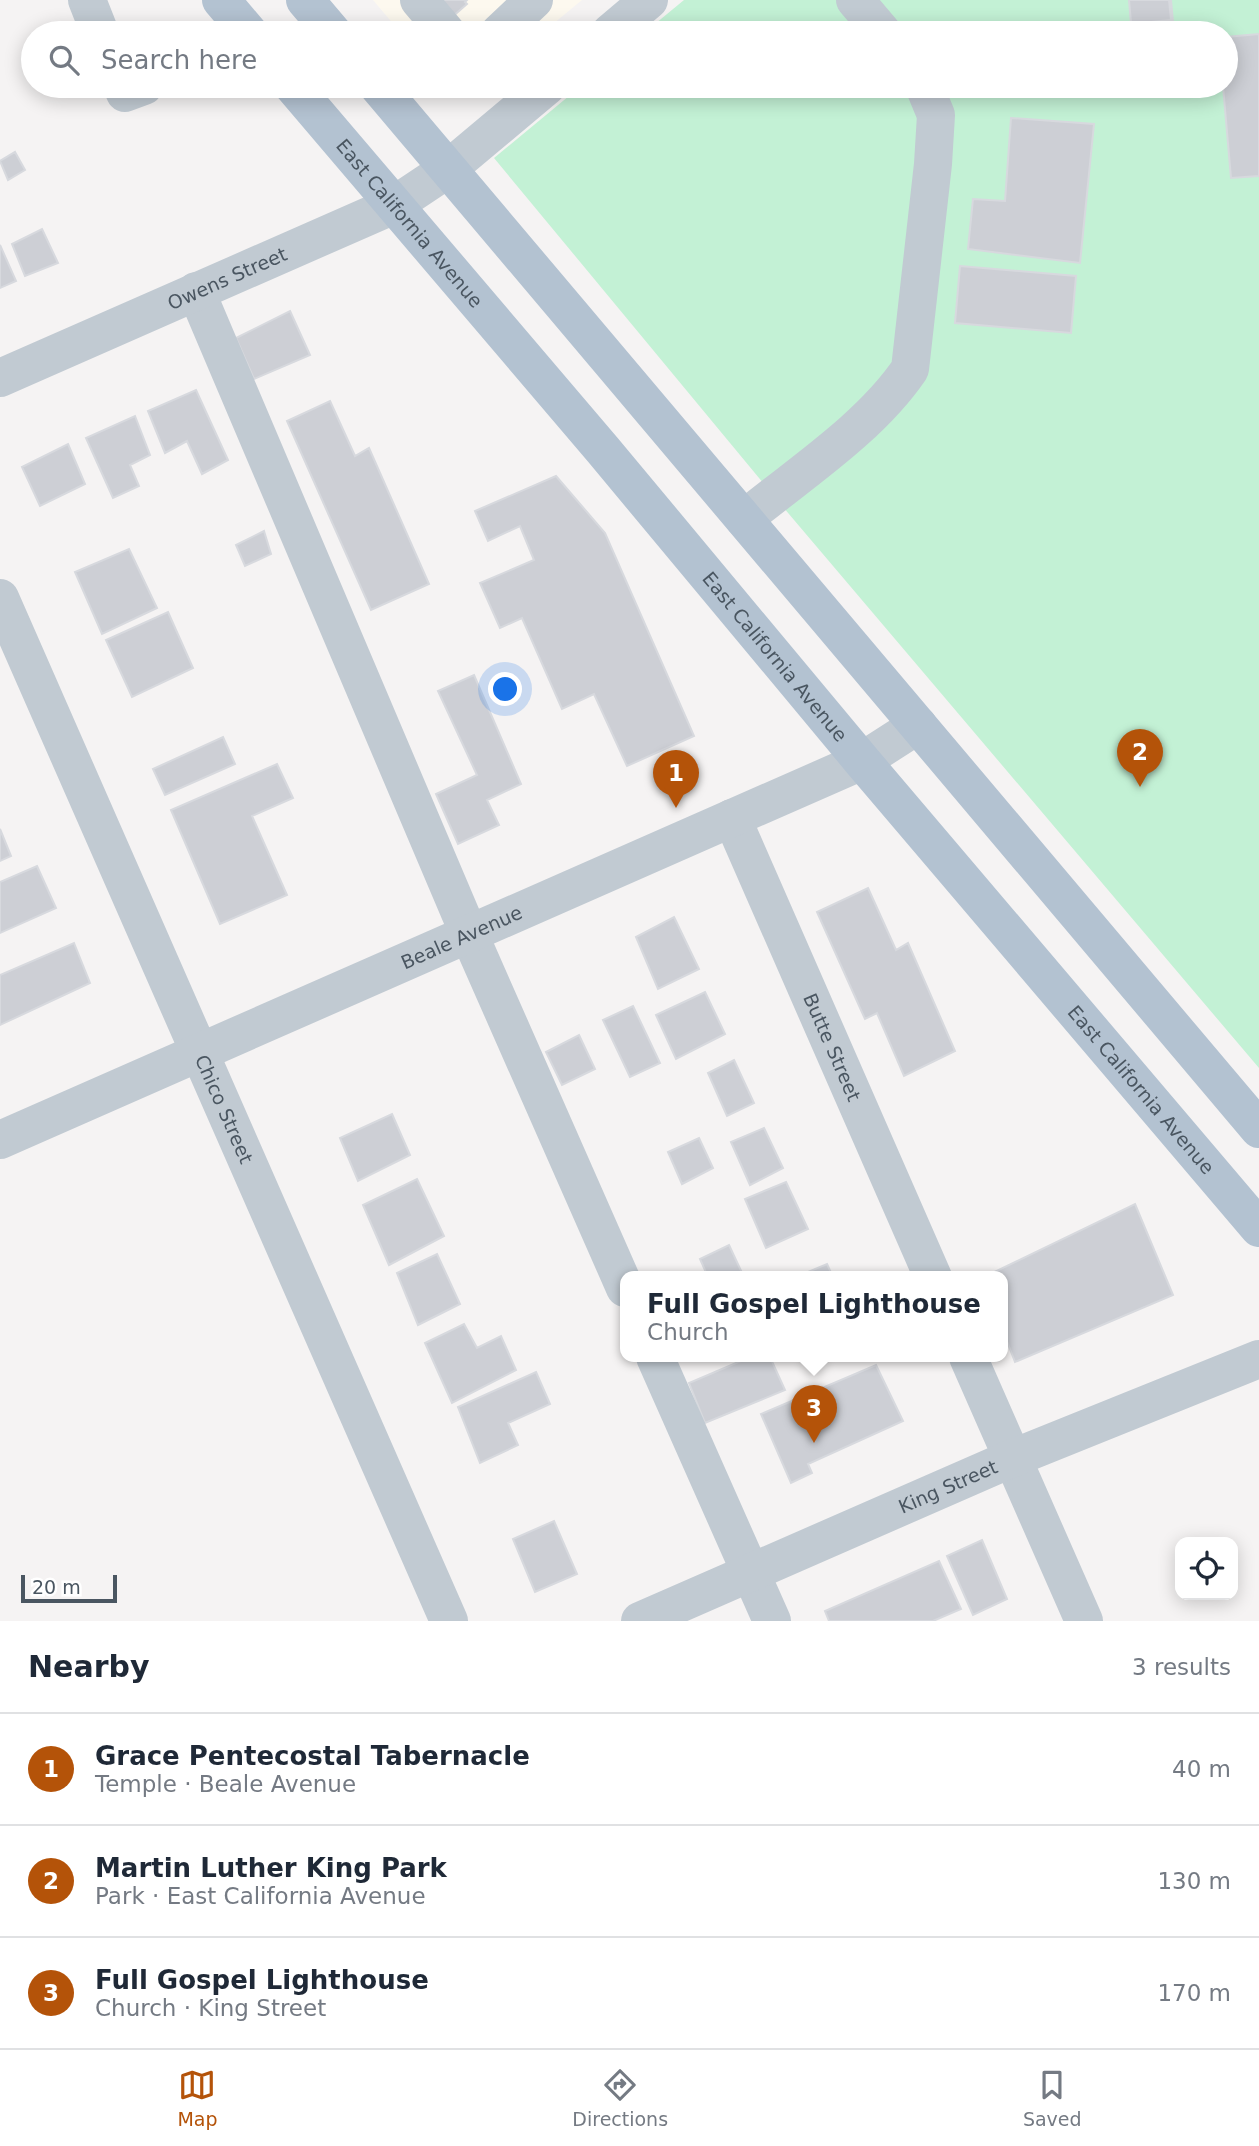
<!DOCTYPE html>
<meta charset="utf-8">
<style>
:root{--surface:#fff;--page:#f6f6f7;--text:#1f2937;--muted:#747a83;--line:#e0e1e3;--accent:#b45309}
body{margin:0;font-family:"DejaVu Sans",sans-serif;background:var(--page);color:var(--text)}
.controls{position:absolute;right:21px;bottom:21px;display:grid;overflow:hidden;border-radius:14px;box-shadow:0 4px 18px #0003}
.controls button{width:63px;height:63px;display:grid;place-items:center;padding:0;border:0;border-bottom:2px solid var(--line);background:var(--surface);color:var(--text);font:35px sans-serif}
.scale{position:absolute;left:21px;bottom:18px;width:96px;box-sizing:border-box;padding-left:7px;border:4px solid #4a5661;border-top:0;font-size:19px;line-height:24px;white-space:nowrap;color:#4a5661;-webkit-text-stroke:5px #fff;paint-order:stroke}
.you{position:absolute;left:506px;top:690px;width:24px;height:24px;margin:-18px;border:5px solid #fff;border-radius:50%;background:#1a73e8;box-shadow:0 0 0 10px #1a73e833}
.badge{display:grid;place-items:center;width:46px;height:46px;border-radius:50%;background:var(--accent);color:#fff;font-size:23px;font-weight:700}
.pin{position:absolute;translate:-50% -58px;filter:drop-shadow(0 2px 4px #0008)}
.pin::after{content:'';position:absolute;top:37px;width:24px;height:21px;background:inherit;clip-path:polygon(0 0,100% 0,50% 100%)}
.popup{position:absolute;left:620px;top:1271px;width:388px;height:91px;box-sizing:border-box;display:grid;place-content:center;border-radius:14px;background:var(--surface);filter:drop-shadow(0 2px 5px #0005);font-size:23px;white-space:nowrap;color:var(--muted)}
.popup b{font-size:26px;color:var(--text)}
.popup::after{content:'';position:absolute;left:50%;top:100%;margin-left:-14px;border:14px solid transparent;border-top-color:var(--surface)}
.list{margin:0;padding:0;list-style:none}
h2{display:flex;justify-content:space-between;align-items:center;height:91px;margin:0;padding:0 28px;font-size:30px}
h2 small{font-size:23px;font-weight:400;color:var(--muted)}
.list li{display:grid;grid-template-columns:46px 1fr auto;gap:21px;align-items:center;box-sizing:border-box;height:112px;padding:0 28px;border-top:2px solid var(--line)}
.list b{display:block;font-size:26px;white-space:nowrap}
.list p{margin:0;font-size:23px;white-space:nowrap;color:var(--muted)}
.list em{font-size:23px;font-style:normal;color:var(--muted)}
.icon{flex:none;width:38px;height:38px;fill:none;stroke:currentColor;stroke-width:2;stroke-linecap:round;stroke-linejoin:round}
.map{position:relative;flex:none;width:1259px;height:1621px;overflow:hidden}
.search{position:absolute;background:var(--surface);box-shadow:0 4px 18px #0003;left:21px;right:21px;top:21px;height:77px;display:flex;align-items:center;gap:18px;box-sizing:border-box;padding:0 24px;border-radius:38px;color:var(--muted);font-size:26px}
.sheet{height:427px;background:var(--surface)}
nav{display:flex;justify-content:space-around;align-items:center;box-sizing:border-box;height:98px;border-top:2px solid var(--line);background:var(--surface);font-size:19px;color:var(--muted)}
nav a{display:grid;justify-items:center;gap:4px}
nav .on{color:var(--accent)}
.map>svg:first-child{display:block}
.commercial{fill:#fdf9ef}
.green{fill:#c3f1d5}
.building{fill:#cdcfd5;stroke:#d7d9de;stroke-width:2}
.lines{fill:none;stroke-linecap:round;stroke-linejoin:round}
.minor{stroke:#c1cad2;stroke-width:38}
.major{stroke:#b3c2d1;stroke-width:38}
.labels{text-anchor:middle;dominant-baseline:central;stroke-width:7;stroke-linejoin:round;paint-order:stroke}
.street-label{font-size:19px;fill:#4a5661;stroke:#fff}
</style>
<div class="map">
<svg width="1259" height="1621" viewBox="0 0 1259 1621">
<rect width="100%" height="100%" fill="#f5f3f3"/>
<path class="commercial" d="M373,0h209l-40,33h-141z"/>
<path class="green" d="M684,0h575v1068l-476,-561 -289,-349 87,-72h645v-53h-582z"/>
<path class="building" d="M422,0h45l-2,2 2,2 -24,21z
M1129,0h40l2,20 -40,4z
M1129,0h42l3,33h-42z
M1259,34v142l-28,2 -8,-92h3v-49z
M1011,118l83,6 -14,139 -112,-14 5,-50 32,2z
M15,152l10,18 -17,10 -8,-19z
M42,229l16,34 -33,13 -13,-32z
M0,245l16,36 -16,7z
M960,266l116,10 -5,57 -116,-10z
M290,311l20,44 -56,24 -18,-41z
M196,390l32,70 -26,14 -15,-33 -22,12 -17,-42z
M330,401l25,55 14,-8 60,136 -58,26 -84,-189z
M135,416l15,39 -20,10 9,21 -26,12 -27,-60z
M68,444l17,40 -45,22 -18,-39z
M556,476l49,57 89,203 -67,30 -33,-72 -32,15 -40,-91 -22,10 -20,-45 54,-23 -14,-34 -32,15 -13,-30z
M264,531l7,23 -26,12 -9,-21z
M129,549l28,59 -55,26 -27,-62z
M168,612l25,56 -61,29 -26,-57z
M474,675l47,109 -34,16 12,25 -41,19 -22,-50 41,-19 -39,-84z
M223,737l12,27 -70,31 -12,-26z
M277,764l16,34 -41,18 35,79 -67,29 -49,-114z
M0,829l11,27 -11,5z
M37,866l19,42 -56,25v-51z
M868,888l28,62 12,-7 47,108 -51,25 -27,-63 -12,6 -48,-107z
M674,917l25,52 -41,20 -22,-52z
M74,943l16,40 -90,42v-50z
M705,992l20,42 -49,25 -20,-44z
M633,1006l27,57 -30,14 -27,-57z
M579,1035l16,34 -33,16 -16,-33z
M734,1060l20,43 -27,13 -19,-43z
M392,1114l18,41 -52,26 -18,-43z
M764,1128l19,40 -33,17 -19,-43z
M699,1138l14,30 -31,16 -14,-32z
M417,1179l27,57 -55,29 -26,-60z
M786,1182l22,47 -42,19 -21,-49z
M1135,1204l38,91 -158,67 -12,-31v-54h-19z
M729,1245l14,30 -35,2 -8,-18z
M437,1254l23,50 -42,21 -21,-52z
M827,1264l6,13h-37z
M464,1324l13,24 24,-12 15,34 -64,33 -27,-60z
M750,1357h20l15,33 -80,33 -16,-40z
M876,1365l27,56 -95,43 4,9 -21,10 -30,-69z
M536,1372l14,32 -42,19 10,22 -38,18 -22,-56z
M554,1521l23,53 -42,18 -22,-53z
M982,1540l25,59 -34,16 -26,-59z
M939,1561l22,48 -28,12h-104l-4,-10z"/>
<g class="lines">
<g class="minor">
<path d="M87,0l13,33"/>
<path d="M419,0l28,33"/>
<path d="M855,0l28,33"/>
<path d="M499,33l35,-33"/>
<path d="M610,33l39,-33"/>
<path d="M122,86l3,7 19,-7"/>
<path d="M196,291l273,643 156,354"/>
<path id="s1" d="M0,378l394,-173 54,-36 99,-83"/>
<path d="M744,519c55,-45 126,-91 166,-150l23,-205 3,-49 -12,-29"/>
<path id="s2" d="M0,598l449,1023"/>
<path id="s3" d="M732,818l201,459"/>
<path id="s4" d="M0,1140l862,-379 56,-36"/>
<path d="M655,1357l117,264"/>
<path d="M968,1357l116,264"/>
<path id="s5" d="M640,1621l373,-163 246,-99"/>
</g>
<g class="major">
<path d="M221,0l28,33"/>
<path d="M305,0l28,33"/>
<path id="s6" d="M293,86l310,364 259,311 397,467"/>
<path d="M378,86l881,1043"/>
</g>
</g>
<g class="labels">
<g class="street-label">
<text stroke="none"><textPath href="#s6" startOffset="180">East California Avenue</textPath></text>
<text stroke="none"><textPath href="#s1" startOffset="248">Owens Street</textPath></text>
<text stroke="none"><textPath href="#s6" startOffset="747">East California Avenue</textPath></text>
<text stroke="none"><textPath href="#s4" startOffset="504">Beale Avenue</textPath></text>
<text stroke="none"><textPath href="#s3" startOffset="250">Butte Street</textPath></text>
<text stroke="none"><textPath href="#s6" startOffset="1314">East California Avenue</textPath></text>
<text stroke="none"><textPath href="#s2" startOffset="558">Chico Street</textPath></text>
<text stroke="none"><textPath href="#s5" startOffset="336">King Street</textPath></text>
</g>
</g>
</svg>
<div class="controls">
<button><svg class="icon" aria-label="locate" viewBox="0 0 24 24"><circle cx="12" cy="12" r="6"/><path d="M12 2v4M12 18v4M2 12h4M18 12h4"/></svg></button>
</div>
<div class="scale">20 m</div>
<div class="you"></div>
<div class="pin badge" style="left:676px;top:808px">1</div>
<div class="pin badge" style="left:1140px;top:787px">2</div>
<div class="pin badge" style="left:814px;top:1443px">3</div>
<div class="popup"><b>Full Gospel Lighthouse</b>Church</div>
<div class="search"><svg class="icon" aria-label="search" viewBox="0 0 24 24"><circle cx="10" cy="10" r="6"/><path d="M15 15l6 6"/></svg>Search here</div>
</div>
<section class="sheet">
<h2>Nearby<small>3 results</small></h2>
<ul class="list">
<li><span class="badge">1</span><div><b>Grace Pentecostal Tabernacle</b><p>Temple · Beale Avenue</p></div><em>40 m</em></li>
<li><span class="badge">2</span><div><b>Martin Luther King Park</b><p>Park · East California Avenue</p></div><em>130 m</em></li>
<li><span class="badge">3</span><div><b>Full Gospel Lighthouse</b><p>Church · King Street</p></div><em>170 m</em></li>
</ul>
</section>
<nav>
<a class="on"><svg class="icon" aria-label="map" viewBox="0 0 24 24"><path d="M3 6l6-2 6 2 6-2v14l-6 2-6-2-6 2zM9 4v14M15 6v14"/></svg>Map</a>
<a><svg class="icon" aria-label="directions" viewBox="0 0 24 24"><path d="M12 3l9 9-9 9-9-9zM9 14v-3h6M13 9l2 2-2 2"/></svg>Directions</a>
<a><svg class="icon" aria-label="saved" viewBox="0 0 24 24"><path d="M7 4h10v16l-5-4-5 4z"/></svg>Saved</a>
</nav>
